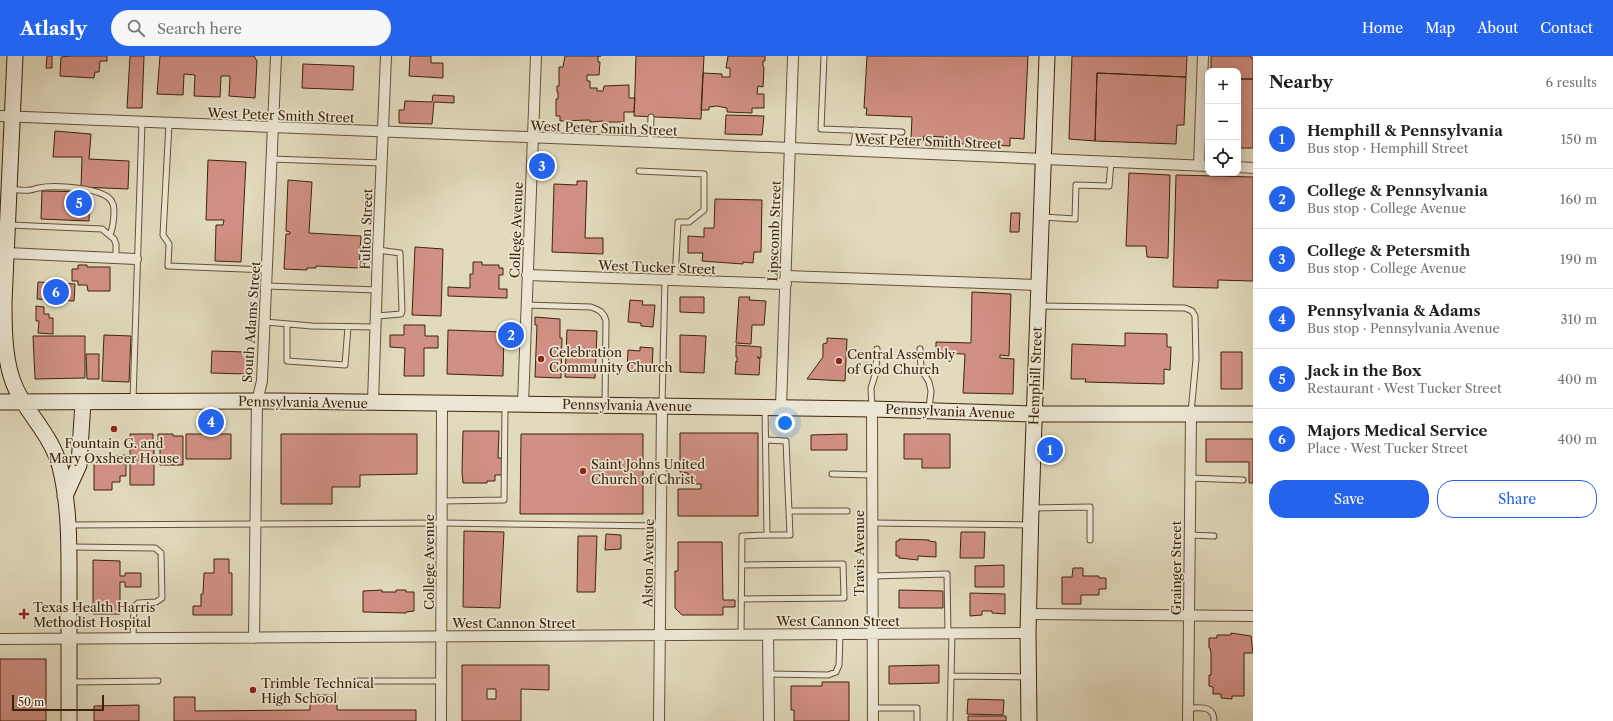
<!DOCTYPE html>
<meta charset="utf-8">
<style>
:root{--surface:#fff;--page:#f6f6f6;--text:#202124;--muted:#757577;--line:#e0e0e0;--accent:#2563eb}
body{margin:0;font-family:"Libre Caslon Text",serif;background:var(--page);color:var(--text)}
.controls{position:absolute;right:12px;top:12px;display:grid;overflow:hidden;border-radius:8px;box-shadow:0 2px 10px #0003}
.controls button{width:36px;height:36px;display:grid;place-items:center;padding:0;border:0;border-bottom:1px solid var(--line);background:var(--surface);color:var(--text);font:20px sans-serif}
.scale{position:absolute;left:12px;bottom:10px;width:92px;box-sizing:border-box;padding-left:4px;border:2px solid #3e230a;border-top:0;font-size:11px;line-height:14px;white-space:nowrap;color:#3e230a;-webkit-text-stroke:3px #ece7d4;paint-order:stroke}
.you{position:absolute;left:785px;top:367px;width:14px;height:14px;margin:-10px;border:3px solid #fff;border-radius:50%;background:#1a73e8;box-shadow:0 0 0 6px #1a73e833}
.badge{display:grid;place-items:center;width:26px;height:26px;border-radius:50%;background:var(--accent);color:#fff;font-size:13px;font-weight:700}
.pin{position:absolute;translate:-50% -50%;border:2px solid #fff;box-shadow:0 1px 4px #0006}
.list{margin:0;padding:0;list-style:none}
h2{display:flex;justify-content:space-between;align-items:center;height:52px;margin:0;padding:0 16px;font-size:17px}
h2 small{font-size:13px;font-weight:400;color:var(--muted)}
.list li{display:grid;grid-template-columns:26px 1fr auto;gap:12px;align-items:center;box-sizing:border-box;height:60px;padding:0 16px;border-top:1px solid var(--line)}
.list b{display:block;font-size:15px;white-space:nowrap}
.list p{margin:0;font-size:13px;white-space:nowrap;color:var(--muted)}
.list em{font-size:13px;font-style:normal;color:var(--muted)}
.actions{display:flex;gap:8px;padding:12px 16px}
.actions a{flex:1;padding:9px 0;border:1px solid var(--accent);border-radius:16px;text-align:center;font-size:14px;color:var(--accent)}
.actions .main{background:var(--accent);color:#fff}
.icon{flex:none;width:22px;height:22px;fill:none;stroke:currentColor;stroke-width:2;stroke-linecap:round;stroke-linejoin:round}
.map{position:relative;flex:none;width:1253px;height:665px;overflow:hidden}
header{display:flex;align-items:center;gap:24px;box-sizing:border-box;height:56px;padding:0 20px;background:var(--accent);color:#fff}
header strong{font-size:19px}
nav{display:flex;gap:22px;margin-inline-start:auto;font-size:14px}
.search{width:280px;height:36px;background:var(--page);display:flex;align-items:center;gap:10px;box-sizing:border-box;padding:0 14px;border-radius:22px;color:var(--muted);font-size:15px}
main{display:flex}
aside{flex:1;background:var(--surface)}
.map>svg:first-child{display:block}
.building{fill:#d19085;stroke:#3e230a;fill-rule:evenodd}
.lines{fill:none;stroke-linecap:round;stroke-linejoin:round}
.lane-casing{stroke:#675137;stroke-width:7}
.street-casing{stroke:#675137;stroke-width:12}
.secondary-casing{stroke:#3e230a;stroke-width:17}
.lane{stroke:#ece7d4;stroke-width:5}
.street{stroke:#ece7d4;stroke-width:10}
.secondary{stroke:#ece7d4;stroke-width:15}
.poi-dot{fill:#8f2418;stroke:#ece7d4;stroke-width:1.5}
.labels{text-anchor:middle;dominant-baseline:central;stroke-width:3.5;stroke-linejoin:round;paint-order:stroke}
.street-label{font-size:13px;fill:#3e230a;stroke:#ece7d4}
.poi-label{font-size:13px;fill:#3e230a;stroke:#ece7d4;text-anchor:start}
</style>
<header>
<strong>Atlasly</strong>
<div class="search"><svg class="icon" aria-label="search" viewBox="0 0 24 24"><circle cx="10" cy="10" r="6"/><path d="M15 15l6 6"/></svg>Search here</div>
<nav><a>Home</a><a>Map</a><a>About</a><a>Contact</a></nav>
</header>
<main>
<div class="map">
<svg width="1253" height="665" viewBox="0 0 1253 665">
<rect width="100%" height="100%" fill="#e2dabd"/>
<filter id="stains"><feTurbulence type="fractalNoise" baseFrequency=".005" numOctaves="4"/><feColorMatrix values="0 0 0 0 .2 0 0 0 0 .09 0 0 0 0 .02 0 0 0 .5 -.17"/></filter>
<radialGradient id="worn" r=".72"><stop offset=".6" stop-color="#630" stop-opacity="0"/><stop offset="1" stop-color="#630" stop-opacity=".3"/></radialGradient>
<path class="building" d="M47,0h5v12h-6z
M71,0h36v5h-7l-1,11h-4l-1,6 -34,-2 1,-19z
M130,0h14l-2,52h-15z
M160,0h94l3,5 -2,37 -26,-2 1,-20h-9l-1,21 -26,-1 1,-21 -11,-1 -1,21 -26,-1z
M410,0h21v7h12v15l-34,-2z
M565,0h36h-3v6h2l-1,13h-12v6h3v7h7v3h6l1,-5 25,-1v13h6l-1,14h-10v10h-21v-1l-13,1v-2l-30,1v-5h-4v-17h2v-7h-1v-6h2v-19h4z
M636,0h68l-3,63 -67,-3z
M728,0h37v5h-2v6h1l-1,20 -5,-1 -1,8h7v14h-12v5l-25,-1v-4l-10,-2 -8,1v3h-8l2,-37 19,1v3h8v-9h-4z
M867,0h161l-4,83 -14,-1v8l-66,-3v-6l-20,-1 -1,5 -12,-1 1,-23 -46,-2 1,-7h-3z
M1072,0h115l-1,21 -89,-4 -2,68 -26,-2z
M1211,0h40v2h2v21h-15v-8h-27z
M303,8l51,2 -1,24 -51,-2z
M1097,17l89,4 -2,48h-7l-1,19 -81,-3z
M1238,23h15v69h-15z
M433,39l21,1v7l-20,-1 -2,22 -33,-1v-13h5l1,-9 27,1z
M726,59l38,1 -2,19 -37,-1z
M55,75l36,3 -2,25 40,2 -1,28 -47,-2 1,-30h-29z
M208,104l38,2 -5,100 -26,-1 1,-36h7l1,-5h-18z
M1129,117l41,2 -2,83 -21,-1 -1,-11h-20z
M1176,119l77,2v104l-35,-1v8l-45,-1z
M288,124l24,2 -3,51 52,3 -2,32 -43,-2v2h-9v2l-23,-1 2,-35h4v-2l-4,-1z
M577,125h10l-2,57h18v16l-51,-2 2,-68 23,1z
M42,135l48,1 -1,29 -48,-2z
M715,143l47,1 -1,52h-7l-1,11 -10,-1v2l-41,-3 1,-8h-15v-17l16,1v-9h10z
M1011,157h9l-1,19h-9z
M415,191l28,2 -2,67 -29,-1z
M473,206h9v3h17v3h4v7h-4v14h8v9l-59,-2v-9l22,1v-14h3z
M78,209h9v2h23v24h-22l-1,-6h-9v-4h-6v-12h6z
M38,226l37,2 -1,17 -37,-2z
M972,236l39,2 -2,62 -9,-1v3l14,1 -1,35 -50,-1 2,-39 -29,-1v-11l35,1z
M680,241h24v16l-24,-1z
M739,241h11l-1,3 17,1 -2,24h-12l-1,19 -15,-1z
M630,244l13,1 -1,4h13l-2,22 -12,-1v-3l-13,-1z
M36,250l8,1v7h5v4h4v16l-15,-1 1,-12h-3z
M535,261l25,2v19h2l-1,40 -26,-1 2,-52h-2z
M404,269h21v11h13v12h-14v28h-20l1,-28 -15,-1v-12h14z
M448,274l56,2 -1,44 -56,-2z
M567,274l30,1 -2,47 -30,-1z
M1125,277l42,1v13h4l-1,23 -6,-1v15l-79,-2 1,-3h-15l1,-35 53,2z
M104,279l27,1 -2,46 -27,-1z
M680,279l26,1 -2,37 -24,-1z
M33,280h52v42l-50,1z
M827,282l20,1 -2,42 -38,-2 16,-22v-13l4,-1z
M736,289l25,2v11l-4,-1 3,2 -1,16 -24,-1 1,-13 1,1v-5h-1z
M640,291l13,1 -1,21h-12v4l-13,-1 1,-22 12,1z
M212,295l34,1v22l-35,-1z
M1221,296h21v37h-21z
M86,298h13v25h-12z
M463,375h36l-1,27h4v17h-7v6h-8v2h-24l-1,-11z
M680,377h78v83h-80v-27h23v-5h-13v-11l-8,-1z
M130,378h23v7h5v-7h15v2h10v29h-23v-18h-6v38h-24z
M186,378h45v25h-45z
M281,378h136v40l-57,1v12h-28v17h-51z
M521,378h122v80h-123z
M847,378v16h-36v-15z
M904,378h46v34h-28v-9h-18z
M1206,383h47v44h-4v-21h-43z
M94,399h8v2l24,-2v21h-6v6h-8v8h-18z
M464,475l40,1 -4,76 -37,-1z
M961,476h24l-1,26h-24z
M606,478l15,1v14l-16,1z
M578,480h19l-2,56h-18z
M899,483l30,1v1l7,1v15l-18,-1v4l-19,-2v-2h-3v-15h3z
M678,486h44l1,58h12v7h-12v8h-41l-7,-7v-37h3z
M214,503h15v14h3v42h-39v-9h8v-12h2l1,-21h10z
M93,504l27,1v15h5v-3h16v14h-16v-5h-5v32h-27z
M1004,509v22h-29v-21z
M1073,512h10v8h16v2h7v11h-7v6h-18v9h-19v-27h10z
M382,534v2h14v-2h10v2h8v19l-8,1v1l-43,-1v-21z
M899,534l44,1v17h-44z
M970,537l35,1v20l-13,-1v-2h-10v4l-12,1z
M1231,577l20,3 2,17h-9v43h-12v3l-11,-1v-4h-8v-7l-4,-1v-11h2v-22l-1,-5h-1v-10h8v-3h14z
M0,603h46v62h-46z
M462,609h87v25l-28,-1v32h-59zM487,633h9v10h-9z
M939,609v18l-50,1v-18z
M822,626h27v39h-55v-11h-3v-24h31z
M310,639h27v15h79v11h-242v-24h21v14l115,-1z
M968,643l36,1 -1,15 -36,-1z
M139,649v16h-45v-15z
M968,660h38v5h-38z"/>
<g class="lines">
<defs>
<path id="lane" d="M824,0l-3,73 81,3
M169,68l-6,111 6,9 -1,22 100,4
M650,86l1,-25
M853,95l3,-21
M272,103l110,4
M639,115l65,3v36l-15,12h-11l-3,58
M11,133c6,1 13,2 19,1 3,0 6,-2 9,-2 14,-3 66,-1 73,14 4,6 1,26 -2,33
M1043,161l32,2 1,-34 33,1 2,-24
M10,169l92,4 12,10 2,5v14
M267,230l110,4
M526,249l65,2c8,3 13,5 15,14l-1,82
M1040,250l145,2 7,3 3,5 1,43 -5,54
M377,260l24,-2 1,-3 -2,-58 -22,-3
M265,266l47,4 64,1
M287,268v37l58,4 3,-38
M920,293l1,20 8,13 2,9 -2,18
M133,344l9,-278
M662,349l3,-125
M872,352l-1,-20 5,-16 1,-23
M766,384l20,1 4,94h-23
M832,418l40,1
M1190,422l53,2
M442,445l62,-1 1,-95
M1032,452l58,-1v33
M790,455h57
M872,467l157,2
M70,469l372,-2 219,3
M1189,479l25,1
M71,491l84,1 6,5 1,45 -6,4 -18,1 -4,4 -1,31
M872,520l75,-2 1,60
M741,543l103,-1 -1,-34 -101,1
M741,578l1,-98 25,-1 -2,-127
M769,618l59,1 8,-3 3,-7 1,-31
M951,620l77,1
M358,625h84
M70,626l88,-1
M873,652h44v13
M1188,652c12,0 26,-3 26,13
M950,665l2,-87"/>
<path id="street" d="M0,60l650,26 558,24
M1199,110l4,-110
M1238,111l15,1
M7,197l129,6
M527,219l259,9
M786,220l252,9
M373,346l5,-152 8,-194
M523,348l13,-348
M781,351l12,-351
M872,353l1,312
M1028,558l225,2
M768,579l1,86
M254,582l3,-237 5,-20 14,-325
M0,583l1028,-6
M441,665l1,-318
M659,665l3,-315
M1188,665l3,-307"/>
<path id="secondary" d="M15,0l-11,246c0,28 0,61 12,87 13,27 36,47 44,78 10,40 9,83 9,124 0,43 0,87 0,130
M0,346l278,-1 594,8 161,5h220
M65,440l14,-31 4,-63
M1029,665l-1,-88 3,-125 16,-452"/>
</defs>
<use href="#lane" class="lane-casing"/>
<use href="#street" class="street-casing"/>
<use href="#secondary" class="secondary-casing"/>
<use href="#lane" class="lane"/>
<use href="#street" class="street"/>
<use href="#secondary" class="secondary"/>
</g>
<g class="poi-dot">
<circle cx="541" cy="303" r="4"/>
<circle cx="839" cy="305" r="4"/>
<circle cx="114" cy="373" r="4"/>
<circle cx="583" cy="415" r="4"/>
<path d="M22 552h4v4h4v4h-4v4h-4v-4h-4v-4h4z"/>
<circle cx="253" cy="634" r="4"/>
</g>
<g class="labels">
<g class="street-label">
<text transform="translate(281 59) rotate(2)">West Peter Smith Street</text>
<text transform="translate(604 72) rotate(2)">West Peter Smith Street</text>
<text transform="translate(928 85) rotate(2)">West Peter Smith Street</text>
<text transform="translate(366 173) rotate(-88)">Fulton Street</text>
<text transform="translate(516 174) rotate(-88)">College Avenue</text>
<text transform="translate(774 175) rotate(-88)">Lipscomb Street</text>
<text transform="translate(657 211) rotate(2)">West Tucker Street</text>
<text transform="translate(251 266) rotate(-86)">South Adams Street</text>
<text transform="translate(1035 320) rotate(-88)">Hemphill Street</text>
<text transform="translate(303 346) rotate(1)">Pennsylvania Avenue</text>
<text transform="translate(627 349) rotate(1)">Pennsylvania Avenue</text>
<text transform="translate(950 355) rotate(2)">Pennsylvania Avenue</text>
<text transform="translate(859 497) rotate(-90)">Travis Avenue</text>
<text transform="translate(429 506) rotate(-90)">College Avenue</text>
<text transform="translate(648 507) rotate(-89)">Alston Avenue</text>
<text transform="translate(1176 512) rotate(-90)">Grainger Street</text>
<text x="838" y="565">West Cannon Street</text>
<text x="514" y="567">West Cannon Street</text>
</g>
<g class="poi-label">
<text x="549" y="296">Celebration<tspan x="549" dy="15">Community Church</tspan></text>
<text x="847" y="298">Central Assembly<tspan x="847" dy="15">of God Church</tspan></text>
<text x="114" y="387" text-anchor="middle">Fountain G. and<tspan x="114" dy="15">Mary Oxsheer House</tspan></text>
<text x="591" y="408">Saint Johns United<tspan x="591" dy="15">Church of Christ</tspan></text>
<text x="33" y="551">Texas Health Harris<tspan x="33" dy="15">Methodist Hospital</tspan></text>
<text x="261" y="627">Trimble Technical<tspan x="261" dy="15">High School</tspan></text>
</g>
</g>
<rect width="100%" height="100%" filter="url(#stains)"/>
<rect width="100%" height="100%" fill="url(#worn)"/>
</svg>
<div class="controls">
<button>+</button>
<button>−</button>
<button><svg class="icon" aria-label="locate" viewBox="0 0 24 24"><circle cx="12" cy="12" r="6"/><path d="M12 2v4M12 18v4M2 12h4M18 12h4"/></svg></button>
</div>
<div class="scale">50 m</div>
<div class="you"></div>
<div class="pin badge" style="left:1050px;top:394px">1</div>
<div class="pin badge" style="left:511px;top:279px">2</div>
<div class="pin badge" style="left:542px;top:110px">3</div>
<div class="pin badge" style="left:211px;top:366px">4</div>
<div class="pin badge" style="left:79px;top:147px">5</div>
<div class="pin badge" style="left:56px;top:236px">6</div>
</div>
<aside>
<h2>Nearby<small>6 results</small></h2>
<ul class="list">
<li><span class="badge">1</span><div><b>Hemphill &amp; Pennsylvania</b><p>Bus stop · Hemphill Street</p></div><em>150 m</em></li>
<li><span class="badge">2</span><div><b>College &amp; Pennsylvania</b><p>Bus stop · College Avenue</p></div><em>160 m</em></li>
<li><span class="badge">3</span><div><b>College &amp; Petersmith</b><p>Bus stop · College Avenue</p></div><em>190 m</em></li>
<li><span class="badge">4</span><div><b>Pennsylvania &amp; Adams</b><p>Bus stop · Pennsylvania Avenue</p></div><em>310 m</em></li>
<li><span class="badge">5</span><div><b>Jack in the Box</b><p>Restaurant · West Tucker Street</p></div><em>400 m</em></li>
<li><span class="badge">6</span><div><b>Majors Medical Service</b><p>Place · West Tucker Street</p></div><em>400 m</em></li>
</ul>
<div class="actions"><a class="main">Save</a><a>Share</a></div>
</aside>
</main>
